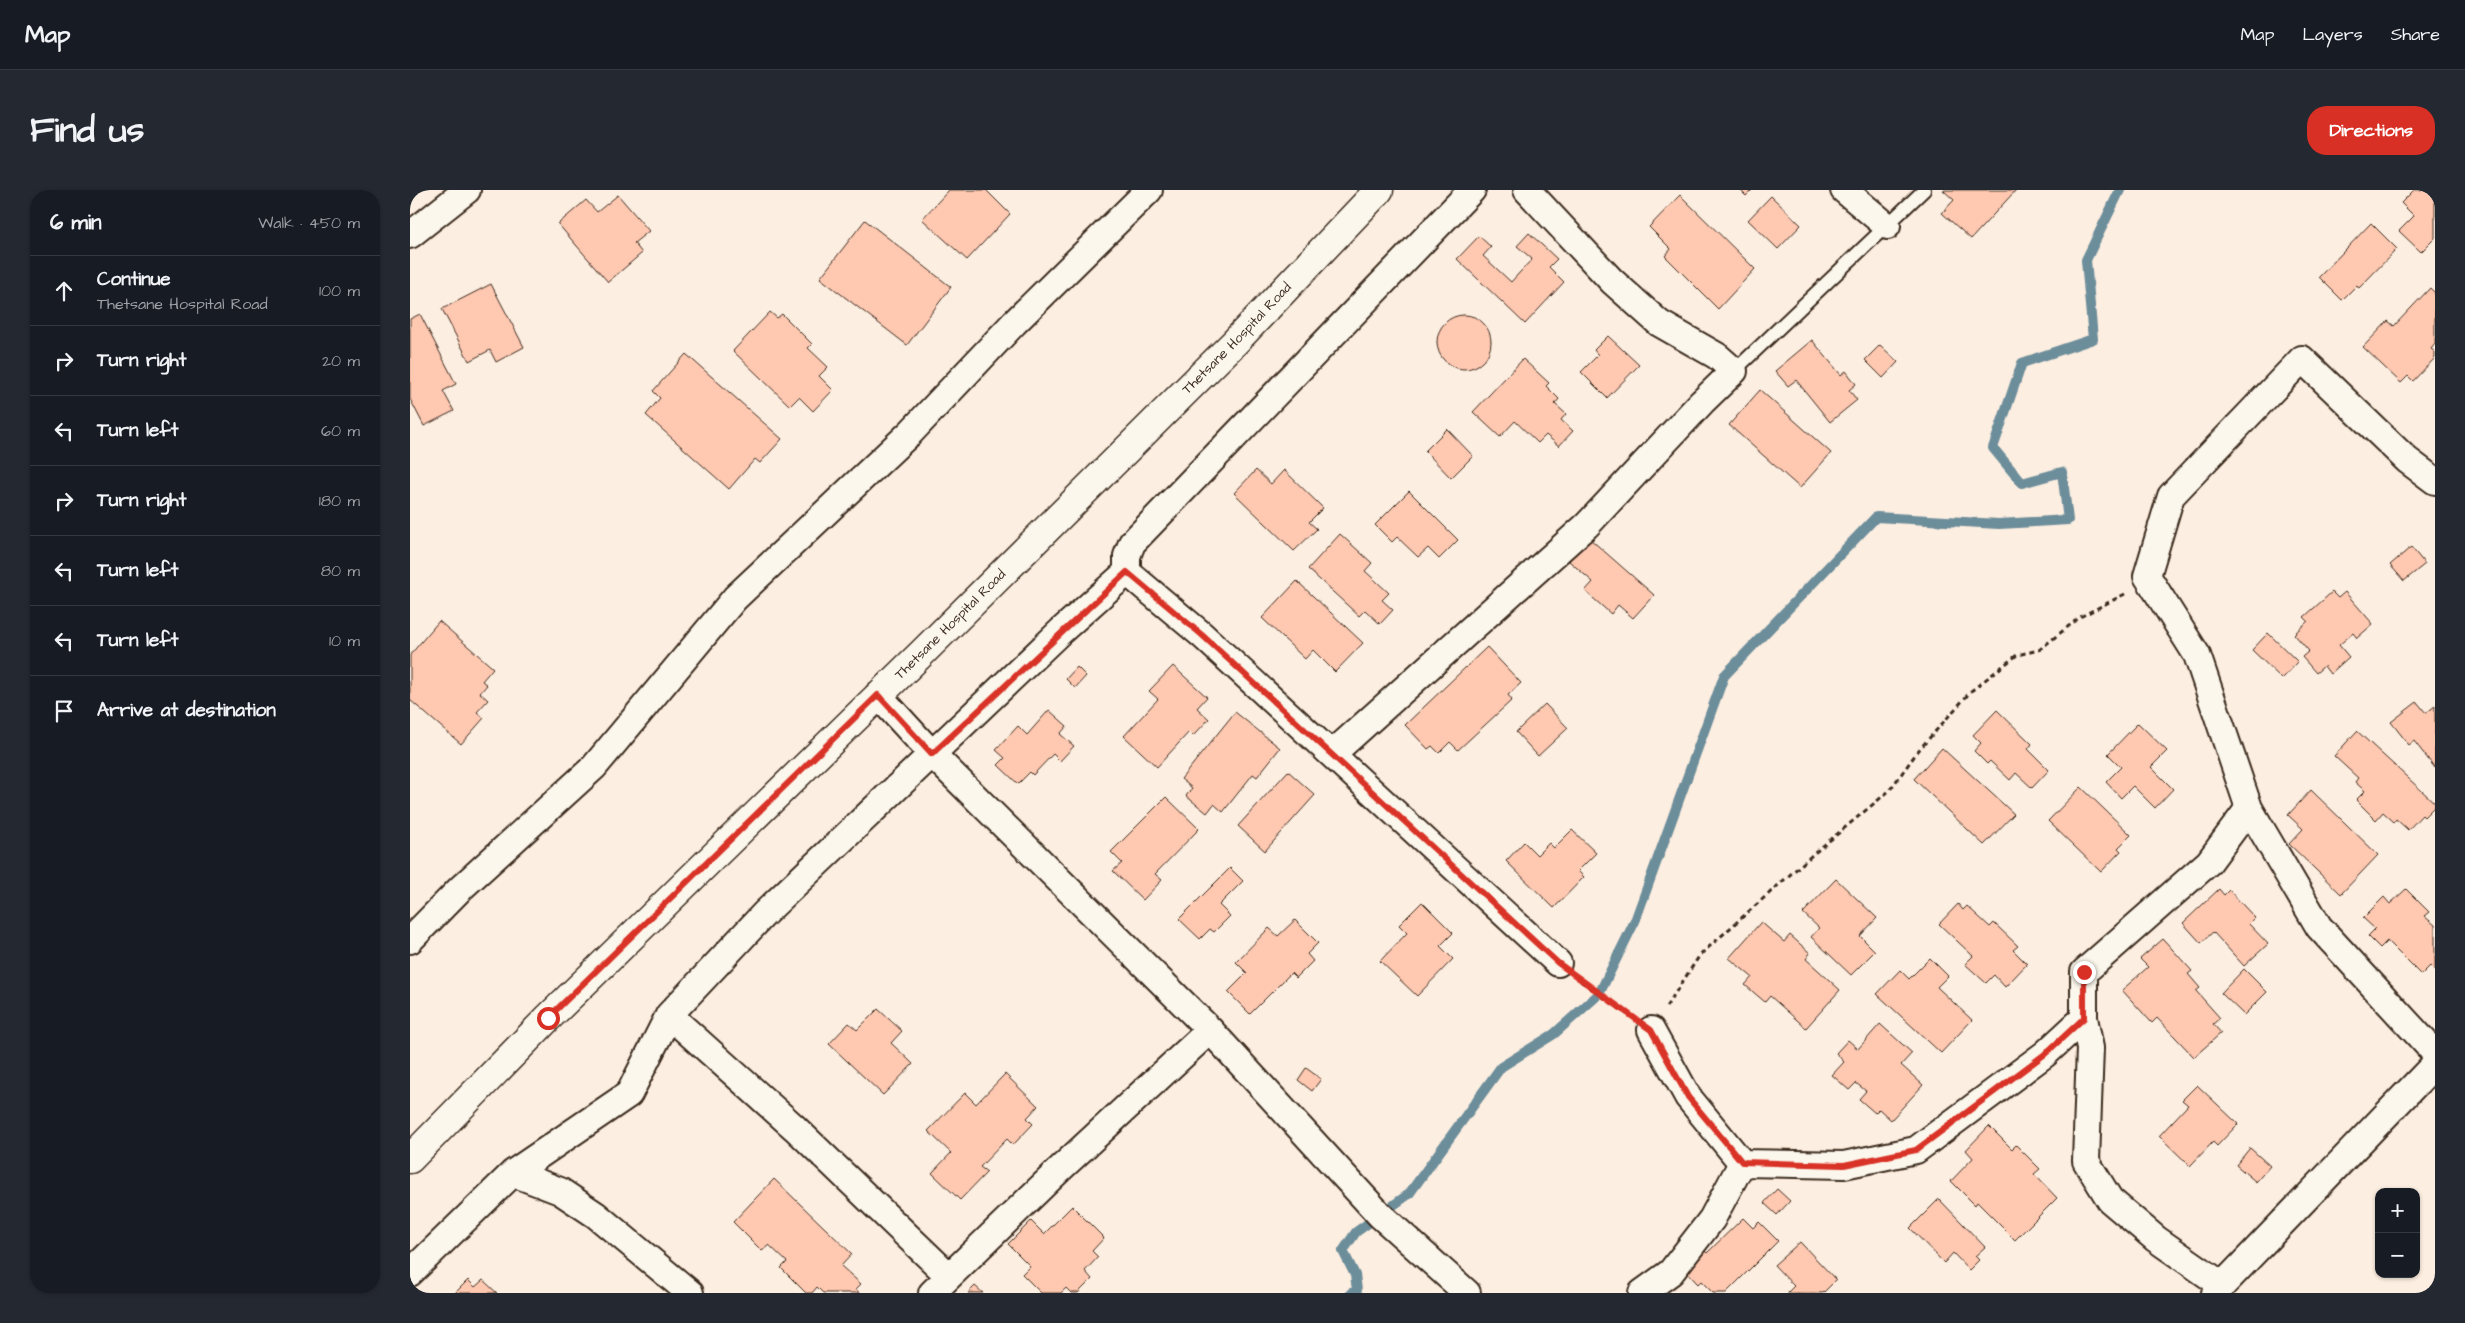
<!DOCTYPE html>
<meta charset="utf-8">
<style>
:root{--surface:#171b24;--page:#242831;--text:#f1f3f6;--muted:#9ea1a6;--line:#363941;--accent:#d93025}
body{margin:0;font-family:"Architects Daughter",sans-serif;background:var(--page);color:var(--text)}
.controls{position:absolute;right:15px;bottom:15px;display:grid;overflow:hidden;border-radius:10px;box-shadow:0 1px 4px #0004}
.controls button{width:45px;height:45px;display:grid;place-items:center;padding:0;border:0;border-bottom:1px solid var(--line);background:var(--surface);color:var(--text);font:25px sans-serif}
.stop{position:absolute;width:15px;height:15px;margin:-11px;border:4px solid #d93025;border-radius:50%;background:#fff}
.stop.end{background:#d93025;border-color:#fff;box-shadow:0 1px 5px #0008}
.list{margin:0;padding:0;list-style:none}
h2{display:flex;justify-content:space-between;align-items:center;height:65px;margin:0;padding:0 20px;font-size:21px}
h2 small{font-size:16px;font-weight:400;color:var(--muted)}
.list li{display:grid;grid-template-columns:32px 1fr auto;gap:15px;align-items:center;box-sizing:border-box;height:70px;padding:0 20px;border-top:1px solid var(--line)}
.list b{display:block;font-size:19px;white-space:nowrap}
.list p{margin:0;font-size:16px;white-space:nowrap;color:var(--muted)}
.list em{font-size:16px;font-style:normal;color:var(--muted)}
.icon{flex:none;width:28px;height:28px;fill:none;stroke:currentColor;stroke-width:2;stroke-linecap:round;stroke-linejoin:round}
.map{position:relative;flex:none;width:2025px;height:1103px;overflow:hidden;border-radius:20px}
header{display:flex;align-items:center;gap:30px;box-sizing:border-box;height:70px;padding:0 25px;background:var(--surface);border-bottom:1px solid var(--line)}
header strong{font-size:24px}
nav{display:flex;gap:28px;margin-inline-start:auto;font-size:18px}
.intro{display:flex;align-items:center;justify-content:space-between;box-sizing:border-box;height:120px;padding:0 30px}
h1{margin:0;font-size:35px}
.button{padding:12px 22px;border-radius:20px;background:var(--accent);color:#fff;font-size:18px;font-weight:700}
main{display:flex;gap:30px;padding:0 30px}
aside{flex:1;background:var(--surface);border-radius:20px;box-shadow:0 1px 4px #0004}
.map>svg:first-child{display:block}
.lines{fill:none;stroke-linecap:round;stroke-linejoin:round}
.stream{stroke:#6c8d9a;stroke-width:10}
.building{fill:#ffc8b1;stroke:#3b2a1e}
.service-casing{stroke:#3b2a1e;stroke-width:16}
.minor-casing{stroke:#3b2a1e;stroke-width:30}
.secondary-casing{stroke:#3b2a1e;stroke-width:31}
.path{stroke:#3b2a1e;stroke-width:3;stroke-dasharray:5 4;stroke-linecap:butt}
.service{stroke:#fbf7ec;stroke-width:12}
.minor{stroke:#fbf7ec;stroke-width:26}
.secondary{stroke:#fbf7ec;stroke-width:28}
.route{stroke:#d93025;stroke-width:6}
.labels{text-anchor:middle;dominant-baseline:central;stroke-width:4;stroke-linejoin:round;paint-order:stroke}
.street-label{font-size:14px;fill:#3b2a1e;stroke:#fbf7ec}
</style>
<header>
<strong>Map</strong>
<nav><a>Map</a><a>Layers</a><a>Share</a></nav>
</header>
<div class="intro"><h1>Find us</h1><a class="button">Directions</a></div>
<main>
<aside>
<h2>6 min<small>Walk · 450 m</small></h2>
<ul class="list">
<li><svg class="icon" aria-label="ahead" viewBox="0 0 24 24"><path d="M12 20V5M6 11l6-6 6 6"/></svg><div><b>Continue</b><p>Thetsane Hospital Road</p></div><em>100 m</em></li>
<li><svg class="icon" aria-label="right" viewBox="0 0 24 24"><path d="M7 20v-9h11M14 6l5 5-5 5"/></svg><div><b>Turn right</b></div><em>20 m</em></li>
<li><svg class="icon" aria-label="left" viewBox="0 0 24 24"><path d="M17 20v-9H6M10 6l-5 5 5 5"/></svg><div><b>Turn left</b></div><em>60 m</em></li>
<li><svg class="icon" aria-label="right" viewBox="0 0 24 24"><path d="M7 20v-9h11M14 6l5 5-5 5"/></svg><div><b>Turn right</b></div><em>180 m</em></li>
<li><svg class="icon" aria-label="left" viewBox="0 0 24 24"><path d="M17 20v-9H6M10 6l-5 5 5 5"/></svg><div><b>Turn left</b></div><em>80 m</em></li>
<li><svg class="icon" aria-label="left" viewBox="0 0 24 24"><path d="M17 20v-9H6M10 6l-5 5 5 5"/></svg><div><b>Turn left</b></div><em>10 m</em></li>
<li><svg class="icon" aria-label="arrive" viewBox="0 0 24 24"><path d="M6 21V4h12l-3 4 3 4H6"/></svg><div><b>Arrive at destination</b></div></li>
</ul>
</aside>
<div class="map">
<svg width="2025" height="1103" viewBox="0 0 2025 1103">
<rect width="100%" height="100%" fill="#fceee0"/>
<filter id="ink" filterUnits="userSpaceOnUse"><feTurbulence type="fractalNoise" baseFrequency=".02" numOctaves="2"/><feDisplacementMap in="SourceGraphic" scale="10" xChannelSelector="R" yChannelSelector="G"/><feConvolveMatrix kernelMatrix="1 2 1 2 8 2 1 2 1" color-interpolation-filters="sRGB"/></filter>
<g filter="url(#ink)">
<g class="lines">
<path class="stream" d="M941,1103l6,-3 -2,-15 -12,-24 13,-19 53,-38 92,-127 53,-33 45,-40 36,-73 89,-245 152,-159 123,7 69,-4 -6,-48 -40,11 -29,-35 29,-85 71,-24 -7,-79 34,-70"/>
</g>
<path class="building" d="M539,0h37l24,24 -43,46 -45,-41z
M1330,0h12l-6,6z
M1606,0l-45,49 -29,-26 12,-13 -11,-10z
M2004,0h21v48l-14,14 -22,-21 15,-15 -13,-13z
M208,5l31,36 -15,12 8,10 -34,29 -50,-58 28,-24 11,12z
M1270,5l75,74 -37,40 -53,-53 6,-7 -22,-22z
M1361,6l30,29 -23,24 -30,-29z
M455,30l86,67 -44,58 -87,-67z
M1961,33l26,26 -38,39 -2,-3 -15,15 -23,-23z
M1119,43l28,26 -8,8 15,15 -39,42 -68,-65 22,-23 12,11 -8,9 28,26 21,-23 -15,-13z
M81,94l33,63 -28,15 -6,-12 -21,11 -27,-52z
M2020,98l5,5v51l-4,5 4,3v6l-22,23 -5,-5 -7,7 -38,-36 25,-26 6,5z
M360,122l7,6 5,-4 30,30 -4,4 20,19 -9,9 14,14 -20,21 -14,-14 -9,9 -57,-55z
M10,124l36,70 -13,7 11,20 -30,15 -14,-27v-80z
M1027 152a27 27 0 1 1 54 0a27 27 0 1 1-54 0Z
M1198,146l31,29 -32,33 -26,-26 17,-17 -4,-5z
M1402,150l29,35 5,-4 10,13 -7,6 8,10 -27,22 -34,-42 -8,6 -13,-15z
M1470,155l18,17 -15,16 -18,-18z
M276,164l96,85 -22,24 -5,-4 -26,30 -83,-74 14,-17 -7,-7z
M1113,169l26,24 -3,3 13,13 -4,5 11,10 -5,6 12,11 -14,15 -13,-11 -8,8 -23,-22 -15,16 -27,-25z
M1350,200l71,63 -31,35 -71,-63z
M1037,239l26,27 -22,22 -26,-27z
M846,280l15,14 13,-14 39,38 -14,14 8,7 -23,22 -60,-58z
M999,301l49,49 -19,19 -11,-11 -10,9 -21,-20 -5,5 -17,-17z
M930,344l32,29 -7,8 24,22 -7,7 11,10 -13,14 -15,-14 -6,6 -51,-47z
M1179,348l65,57 -21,23 -15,-13 -7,9 -26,-23 8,-9 -24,-21z
M2001,357l14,17 -21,17 -14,-16z
M887,391l66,62 -28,29 -22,-22 -8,9 -43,-41z
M1922,402l6,6 7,-6 28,32 -16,14 -4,-5 -14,12 10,12 -19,17 -6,-8 -8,7 -14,-16 7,-6 -15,-17 14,-13 -4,-4z
M29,431l54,47 -11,13 5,4 -7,8 8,7 -11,12 7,6 -23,26 -51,-44v-45z
M1858,443l30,29 -16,17 -30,-29z
M1077,457l34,36 -13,12 4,5 -54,50 -8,-8 -11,11 -7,-7 -4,3 -23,-24z
M763,476l34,31 -10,11 12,11 -16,17 -4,-4 -32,35 -33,-31 34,-37 -9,-8z
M667,477l9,9 -11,12 -9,-9z
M2007,512l9,11 9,-7v62l-21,-27 -5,4 -18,-23z
M1135,514l23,24 -30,28 -22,-24z
M639,520l18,16 -7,8 14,12 -14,15 -7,-7 -20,21 -3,-3 -12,12 -20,-19 7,-7 -9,-8 22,-24 9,9z
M1587,520l35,34 -4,5 21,21 -17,18 -16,-15 -6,7 -20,-19 -3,3 -13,-13 7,-8 -8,-8z
M825,522l45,36 -23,29 -4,-3 -30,38 -9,-8 -7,9 -21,-17 6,-8 -11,-9z
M1728,533l29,28 -16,16 22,22 -18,19 -22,-22 -12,12 -15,-16 15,-15 -13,-13z
M1947,541l78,72v3l-11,11 -2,-2 -14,15 -12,-11 -2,3 -11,-10 -7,8 -20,-20 9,-9 -10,-9 3,-4 -24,-22z
M1532,558l72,66 -30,31 -70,-66z
M878,581l27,24 -50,56 -27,-25z
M1671,597l50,48 -13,13 3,3 -20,21 -53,-51z
M1901,600l67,65 -37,39 -52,-50 14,-15 -15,-14z
M756,607l33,32 -44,45 7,6 -19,20 -30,-29 9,-8 -11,-11z
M1162,640l24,23 -18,18 6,6 -30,31 -48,-47 18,-19 13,13 12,-12 5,5z
M820,678l13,13 -24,24 11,11 -16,16 -4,-3 -10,10 -21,-20z
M1426,689l41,39 -17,18 15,15 -24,24 -40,-38 8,-9 -16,-15z
M1809,699l5,6 5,-5 26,28 -6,6 19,20 -24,22 -31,-34 -12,11 -18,-20z
M1996,699l23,23 -5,4 11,9v46l-5,-5 -9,9 -34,-34 -7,7 -12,-12 7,-7 -12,-11 21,-21 6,7z
M1012,712l31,31 -13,13 13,13 -36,37 -37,-35 27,-28 -8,-8z
M1548,714l5,6 4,-4 23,21 4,-4 24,23 -5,4 14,14 -22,23 -11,-12 -8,8 -21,-19 8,-8 -34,-32z
M885,730l23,23 -11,11 6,7 -17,17 -5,-5 -41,41 -22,-22 19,-19 -11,-11 33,-34 9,8z
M1351,732l23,20 6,-7 20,18 -4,6 34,31 -34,38 -36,-32 -5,6 -20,-17 7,-8 -23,-19z
M1753,749l29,32 -4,3 12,14 -4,3 24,27 -7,6 8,9 -27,24 -37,-39 -5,5 -30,-33 26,-23 -8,-8z
M1520,768l18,18 -11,11 35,33 -31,33 -64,-59 23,-24 9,9z
M1834,779l23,23 -23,23 -23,-22z
M468,819l24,22 -11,12 22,21 -30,31 -54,-51 20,-21 8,7z
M1470,834l32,29 -11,12 22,20 -32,35 -12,-11 -4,4 -16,-14 7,-8 -10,-8 -7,7 -17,-15 12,-13 -8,-9 12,-13 10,9z
M896,878l15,11 -9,12 -14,-11z
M595,884l33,32 -11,12 6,6 -20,21 -6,-6 -27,28 7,5 -27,28 -28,-27 19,-20 -23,-22 37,-38 11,11z
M1787,895l41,39 -21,22 -4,-4 -23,24 -31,-30 29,-31 -6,-5z
M1579,936l23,23 4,-4 24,24 -6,5 23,24 -42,42 -38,-38 -2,3 -24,-24 22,-23 -7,-8z
M1840,958l20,18 -14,16 -20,-17z
M364,989l78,75 -11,12 20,18 -5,5 3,4h-36l-6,-6 -5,6h-6l-25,-25 6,-6 -18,-17 -7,6 -29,-29z
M1367,999l13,12 -13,14 -13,-12z
M1529,1009l46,48 -10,9 4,4 -10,10 -16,-17 -9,10 -34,-35z
M662,1016l32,32 -12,13 6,6 -13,14 7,8 -14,14h-7l-5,-5 -5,5h-20l-19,-19 8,-8 -22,-22 23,-23 13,13z
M1333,1028l10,10 6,-6 19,19 -52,52h-13l-12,-12 -3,3 -19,-20 19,-19 9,8z
M1390,1052l36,38 -13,13h-36l7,-7 -20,-21z
M58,1090l7,7 8,-7 14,13h-42z
M565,1096l8,7h-15z"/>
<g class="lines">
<defs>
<path id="service" d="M1324,181l190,-181"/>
<path id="minor" d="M1434,0l43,36
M0,45l57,-45
M2025,291l-28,-21 -105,-101 -131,137 -24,80 50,79 52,153 70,119 116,126
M717,382l75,63 356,328
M468,505l54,59 278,276 170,185 87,78
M922,564l255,-229 115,-123 32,-31 -17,-15 -58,-33 -47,-42 -85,-91
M0,750l51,-52 133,-121 141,-169 175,-165 104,-110 135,-133
M259,825l126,113 154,148
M1674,828l6,30 -4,113 24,39 46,39 66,46
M1241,840l37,67 54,66 102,2 72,-15 129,-96 39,-36v-46l125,-110 40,-54
M103,983l47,18 36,24 94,78
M0,1083l103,-100 116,-79 40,-79 96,-102 296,-282 66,-59v-16l5,-13 340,-353
M522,1103l128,-124 150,-139
M1232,1103l29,-21 41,-53 30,-56
M1805,1103l220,-229"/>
<g id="secondary">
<path id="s1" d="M0,969l138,-141 373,-364 314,-312 144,-152"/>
</g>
</defs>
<use href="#service" class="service-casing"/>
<use href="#minor" class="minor-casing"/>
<use href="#secondary" class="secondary-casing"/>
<path class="path" d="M1171,791l46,32
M1256,817l34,-52 111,-99 78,-65 29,-40 53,-60 46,-36 22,-5 41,-33 45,-23"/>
<use href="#service" class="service"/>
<use href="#minor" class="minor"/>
<use href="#secondary" class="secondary"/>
</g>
</g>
<g class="lines" filter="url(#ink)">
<path class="route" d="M138,828l330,-323 54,59 195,-182 75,63 356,328 93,67 37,67 54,65 102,3 72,-15 129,-96 39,-36v-46"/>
</g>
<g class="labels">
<g class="street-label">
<text stroke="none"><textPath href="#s1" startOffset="1165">Thetsane Hospital Road</textPath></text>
<text stroke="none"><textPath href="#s1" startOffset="760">Thetsane Hospital Road</textPath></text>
</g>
</g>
</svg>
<div class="controls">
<button>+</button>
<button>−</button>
</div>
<div class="stop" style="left:138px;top:828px"></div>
<div class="stop end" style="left:1674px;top:782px"></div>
</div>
</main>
